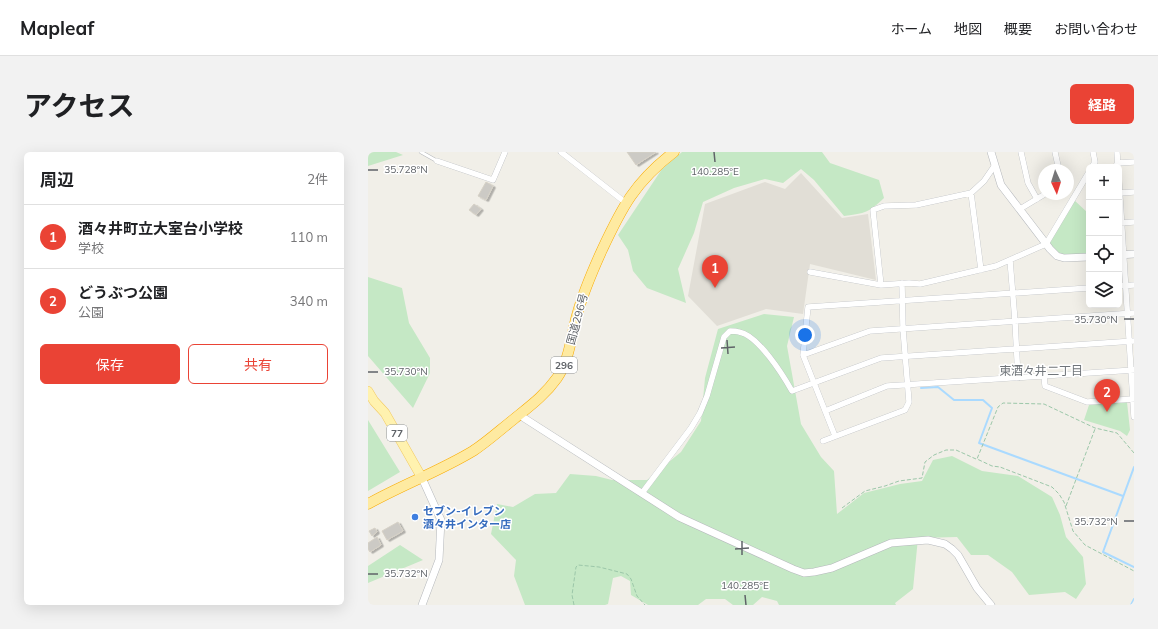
<!DOCTYPE html>
<html lang="ja">
<meta charset="utf-8">
<style>
:root{--surface:#fff;--page:#f2f2f2;--text:#202124;--muted:#757577;--line:#e0e0e0;--accent:#ea4335}
body{margin:0;font-family:Mulish,"Noto Sans JP",sans-serif;background:var(--page);color:var(--text)}
.controls{position:absolute;right:12px;top:12px;display:grid;overflow:hidden;border-radius:6px;box-shadow:0 4px 16px #0002}
.controls button{width:36px;height:36px;display:grid;place-items:center;padding:0;border:0;border-bottom:1px solid var(--line);background:var(--surface);color:var(--text);font:20px sans-serif}
.compass{position:absolute;left:670px;top:12px;width:36px;height:36px;border-radius:50%;background:var(--surface);box-shadow:0 4px 16px #0002;rotate:176deg}
.you{position:absolute;left:437px;top:183px;width:14px;height:14px;margin:-10px;border:3px solid #fff;border-radius:50%;background:#1a73e8;box-shadow:0 0 0 6px #1a73e833}
.badge{display:grid;place-items:center;width:26px;height:26px;border-radius:50%;background:var(--accent);color:#fff;font-size:13px;font-weight:700}
.pin{position:absolute;translate:-50% -33px;filter:drop-shadow(0 1px 2px #0008)}
.pin::after{content:'';position:absolute;top:21px;width:14px;height:12px;background:inherit;clip-path:polygon(0 0,100% 0,50% 100%)}
.list{margin:0;padding:0;list-style:none}
h2{display:flex;justify-content:space-between;align-items:center;height:52px;margin:0;padding:0 16px;font-size:17px}
h2 small{font-size:13px;font-weight:400;color:var(--muted)}
.list li{display:grid;grid-template-columns:26px 1fr auto;gap:12px;align-items:center;box-sizing:border-box;height:64px;padding:0 16px;border-top:1px solid var(--line)}
.list b{display:block;font-size:15px;white-space:nowrap}
.list p{margin:0;font-size:13px;white-space:nowrap;color:var(--muted)}
.list em{font-size:13px;font-style:normal;color:var(--muted)}
.actions{display:flex;gap:8px;padding:12px 16px}
.actions a{flex:1;padding:9px 0;border:1px solid var(--accent);border-radius:6px;text-align:center;font-size:14px;color:var(--accent)}
.actions .main{background:var(--accent);color:#fff}
.icon{flex:none;width:22px;height:22px;fill:none;stroke:currentColor;stroke-width:2;stroke-linecap:round;stroke-linejoin:round}
.map{position:relative;flex:none;width:766px;height:453px;overflow:hidden;border-radius:6px}
header{display:flex;align-items:center;gap:24px;box-sizing:border-box;height:56px;padding:0 20px;background:var(--surface);border-bottom:1px solid var(--line)}
header strong{font-size:19px}
nav{display:flex;gap:22px;margin-inline-start:auto;font-size:14px}
.intro{display:flex;align-items:center;justify-content:space-between;box-sizing:border-box;height:96px;padding:0 24px}
h1{margin:0;font-size:28px}
.button{padding:10px 18px;border-radius:6px;background:var(--accent);color:#fff;font-size:14px;font-weight:700}
main{display:flex;gap:24px;padding:0 24px}
aside{flex:1;background:var(--surface);border-radius:6px;box-shadow:0 4px 16px #0002}
.map>svg:first-child{display:block}
.education{fill:#e1ded6}
.green{fill:#c5e8c5}
.lines{fill:none;stroke-linecap:round;stroke-linejoin:round}
.stream{stroke:#aadaff;stroke-width:2}
.building{fill:#cccac5;stroke:#d6d1c6;filter:url(#shadow)}
.service-casing{stroke:#b5b8bc;stroke-width:4}
.minor-casing{stroke:#b5b8bc;stroke-width:6}
.tertiary-casing{stroke:#b5b8bc;stroke-width:8}
.primary-casing{stroke:#f2c960;stroke-width:10}
.trunk-casing{stroke:#f9ab00;stroke-width:11}
.path{stroke:#9cc7a9;stroke-width:1;stroke-dasharray:4 2;stroke-linecap:butt}
.service{stroke:#fff;stroke-width:3}
.minor{stroke:#fff;stroke-width:5.5}
.tertiary{stroke:#fff;stroke-width:7}
.primary{stroke:#fff2af;stroke-width:9}
.trunk{stroke:#feeaa1;stroke-width:10}
.ticks{fill:none;stroke:#5f6368;stroke-width:1.5}
.shop-dot{fill:#3f7fe0;stroke:#fff;stroke-width:1.5}
.labels{text-anchor:middle;dominant-baseline:central;stroke-width:3;stroke-linejoin:round;paint-order:stroke}
.shield{fill:#fff;stroke:#8f9295;stroke-width:1}
.shield-label{font-size:10px;font-weight:bold;fill:#5f6368}
.street-label{font-size:11px;fill:#5f6368;stroke:#fff}
.shop-label{font-size:11px;font-weight:bold;fill:#366cbe;stroke:#fff;text-anchor:start}
.neighbourhood-label{font-size:12px;fill:#70757a;stroke:#fff}
.ticks-label{font-size:10px;text-anchor:middle;fill:#5f6368;stroke:#fff;stroke-width:3;stroke-linejoin:round;paint-order:stroke}
</style>
<header>
<strong>Mapleaf</strong>
<nav><a>ホーム</a><a>地図</a><a>概要</a><a>お問い合わせ</a></nav>
</header>
<div class="intro"><h1>アクセス</h1><a class="button">経路</a></div>
<main>
<aside>
<h2>周辺<small>2件</small></h2>
<ul class="list">
<li><span class="badge">1</span><div><b>酒々井町立大室台小学校</b><p>学校</p></div><em>110 m</em></li>
<li><span class="badge">2</span><div><b>どうぶつ公園</b><p>公園</p></div><em>340 m</em></li>
</ul>
<div class="actions"><a class="main">保存</a><a>共有</a></div>
</aside>
<div class="map">
<svg width="766" height="453" viewBox="0 0 766 453">
<defs>
<filter id="shadow"><feDropShadow dx="2.5" dy="1.5" stdDeviation="0" flood-color="#0004"/></filter>
</defs>
<rect width="100%" height="100%" fill="#f1efe8"/>
<path class="education" d="M433,21l41,45 26,-4 8,66 -66,-16 -7,50 -37,-5 -49,17 -29,-30 17,-92 60,-22 20,7z"/>
<path class="green" d="M0,0h28l7,3 -35,11z
M314,0h140l8,11 49,17 5,18c-16,15 -18,15 -40,18l-30,-36 -13,-11 -18,14 -18,-4 -31,9 -31,14 -9,31 -16,36 8,34 -39,-15 -14,-17 -5,-21 -10,-15 44,-66z
M705,47l16,15v40l-23,4 -20,-14z
M0,125l34,11 7,35 21,35v15l-17,35 -45,-52z
M396,162l30,3 -7,29 14,78 20,33 13,14 3,43 27,-21 36,-9 22,-3 11,-21 19,-4 30,15 36,5 34,21 8,18 6,22 17,20 3,27 -10,15 -11,-7 -36,3 -17,-23 -24,-17h-17l-14,-18 -39,1 -5,51 -18,14 1,2h-117l-2,-4 -15,-4 -9,8h-20l-8,-6h-19l-8,6h-50l-17,-10 -1,-14 -9,-5 -8,2 -5,26 -3,1h-80l-11,-29 2,-16 -25,-26 6,-30 16,3 22,-13 21,-1 14,-19 26,2 16,4h35l34,-28 20,-31 4,-43 13,-49z
M759,250l3,28 -3,6 -7,-5 -36,-11 5,-15z
M0,268l32,52 -32,19z
M32,393l23,15 -55,23v-17z"/>
<g class="lines">
<path class="stream" d="M553,236l17,-1 16,13h29l9,8 -13,35 144,53
M766,315l-31,85 31,15
M763,453l3,-6"/>
</g>
<path class="building" d="M259,0h29l-20,13z
M118,30l7,4 -7,14 -8,-4z
M106,52l7,5 -5,6 -7,-5z
M30,370l5,9 -16,9 -5,-9z
M7,376l2,4 -5,4 -3,-5z
M9,385l4,8 -11,7 -2,-3v-6z"/>
<g class="lines">
<defs>
<path id="service" d="M53,0l16,9"/>
<path id="minor" d="M193,0l65,51
M653,0l7,31 9,16
M687,0l4,18
M749,0l1,15
M69,9l56,19 12,-28
M724,15l3,-5 -2,-10
M747,15l3,-4 16,-1
M751,29l15,236
M603,41l10,77
M752,41l14,-1
M721,55v2
M652,57l25,-15
M751,71l15,-1
M642,108l5,61 3,57
M442,120l71,13 28,-2 11,1 76,-18 50,-22 43,-72
M513,133l-8,-75 11,-4 32,-1 55,-12 13,-12 11,-16
M751,134l15,-1
M435,203l67,-24 264,-18
M676,224l1,10 42,16 47,-3
M457,259l62,-25 247,-16
M467,284l-32,-81 5,-48 281,-19
M455,289l82,-31 4,-8 -6,-73 -1,-46
M274,341l49,-65 9,-15 7,-17 17,-59 6,-6c3,0 6,0 9,1 19,3 44,43 53,59l89,-33 253,-17"/>
<path id="tertiary" d="M623,0l10,33 49,64 7,7 7,2 25,-1
M751,103l15,-1
M152,262l4,4 155,99 114,52 11,4 10,-1 18,-4 59,-25 37,-3 17,4 7,5 6,6 19,33 14,17
M54,453l17,-45 2,-40 -19,-42"/>
<path id="primary" d="M0,239l6,10 11,12 37,65"/>
<path id="trunk" d="M0,352c34,-19 72,-33 105,-53 14,-9 27,-21 41,-32 16,-13 31,-24 43,-41 13,-19 14,-42 20,-63 6,-22 15,-43 25,-65 20,-43 33,-68 72,-98"/>
</defs>
<use href="#service" class="service-casing"/>
<use href="#minor" class="minor-casing"/>
<use href="#tertiary" class="tertiary-casing"/>
<use href="#primary" class="primary-casing"/>
<use href="#trunk" class="trunk-casing"/>
<path class="path" d="M766,301l-17,-20 -22,-5 -51,-24 -41,-1 -5,4 -21,52 15,7 8,1 52,20 7,7 5,8 9,29 12,14 49,26
M698,354l29,-77
M474,356l23,-17 20,-5 14,-5 23,-3 3,-16 9,-7 12,-5h10l20,9
M206,453l-2,-10 4,-28 2,-2 21,2 28,7 4,5 6,17 8,9"/>
<use href="#service" class="service"/>
<use href="#minor" class="minor"/>
<use href="#tertiary" class="tertiary"/>
<use href="#primary" class="primary"/>
<use href="#trunk" class="trunk"/>
</g>
<path class="ticks" d="M346,0l1,10M0,18h10M756,167h10M359,188l1,14M353,196l14,-1M0,220h10M756,369h10M374,389v14M367,397l14,-1M0,422h10M377,443l1,10"/>
<circle class="shop-dot" cx="47" cy="365" r="4"/>
<g class="labels">
<g class="shield">
<rect x="183" y="205" width="26" height="16" rx="3"/>
<rect x="19" y="273" width="20" height="16" rx="3"/>
</g>
<g class="shield-label">
<text x="196" y="213">296</text>
<text x="29" y="281">77</text>
</g>
<g class="street-label">
<text transform="translate(209 167) rotate(-75)">国道296号</text>
</g>
<g class="shop-label">
<text x="55" y="359">セブン-イレブン<tspan x="55" dy="13">酒々井インター店</tspan></text>
</g>
<g class="neighbourhood-label">
<text x="673" y="218">東酒々井二丁目</text>
</g>
</g>
<g class="ticks-label">
<text x="38" y="21">35.728°N</text>
<text x="347" y="23">140.285°E</text>
<text x="728" y="171">35.730°N</text>
<text x="38" y="223">35.730°N</text>
<text x="728" y="373">35.732°N</text>
<text x="38" y="425">35.732°N</text>
<text x="377" y="437">140.285°E</text>
</g>
</svg>
<div class="controls">
<button>+</button>
<button>−</button>
<button><svg class="icon" aria-label="locate" viewBox="0 0 24 24"><circle cx="12" cy="12" r="6"/><path d="M12 2v4M12 18v4M2 12h4M18 12h4"/></svg></button>
<button><svg class="icon" aria-label="layers" viewBox="0 0 24 24"><path d="M12 4l9 5-9 5-9-5zM3 14l9 5 9-5"/></svg></button>
</div>
<svg class="compass" viewBox="-18 -18 36 36"><path d="M0-13l5 13h-10z" fill="#e53935"/><path d="M0 13l5-13h-10z" fill="#757577"/></svg>
<div class="you"></div>
<div class="pin badge" style="left:347px;top:136px">1</div>
<div class="pin badge" style="left:739px;top:260px">2</div>
</div>
</main>
